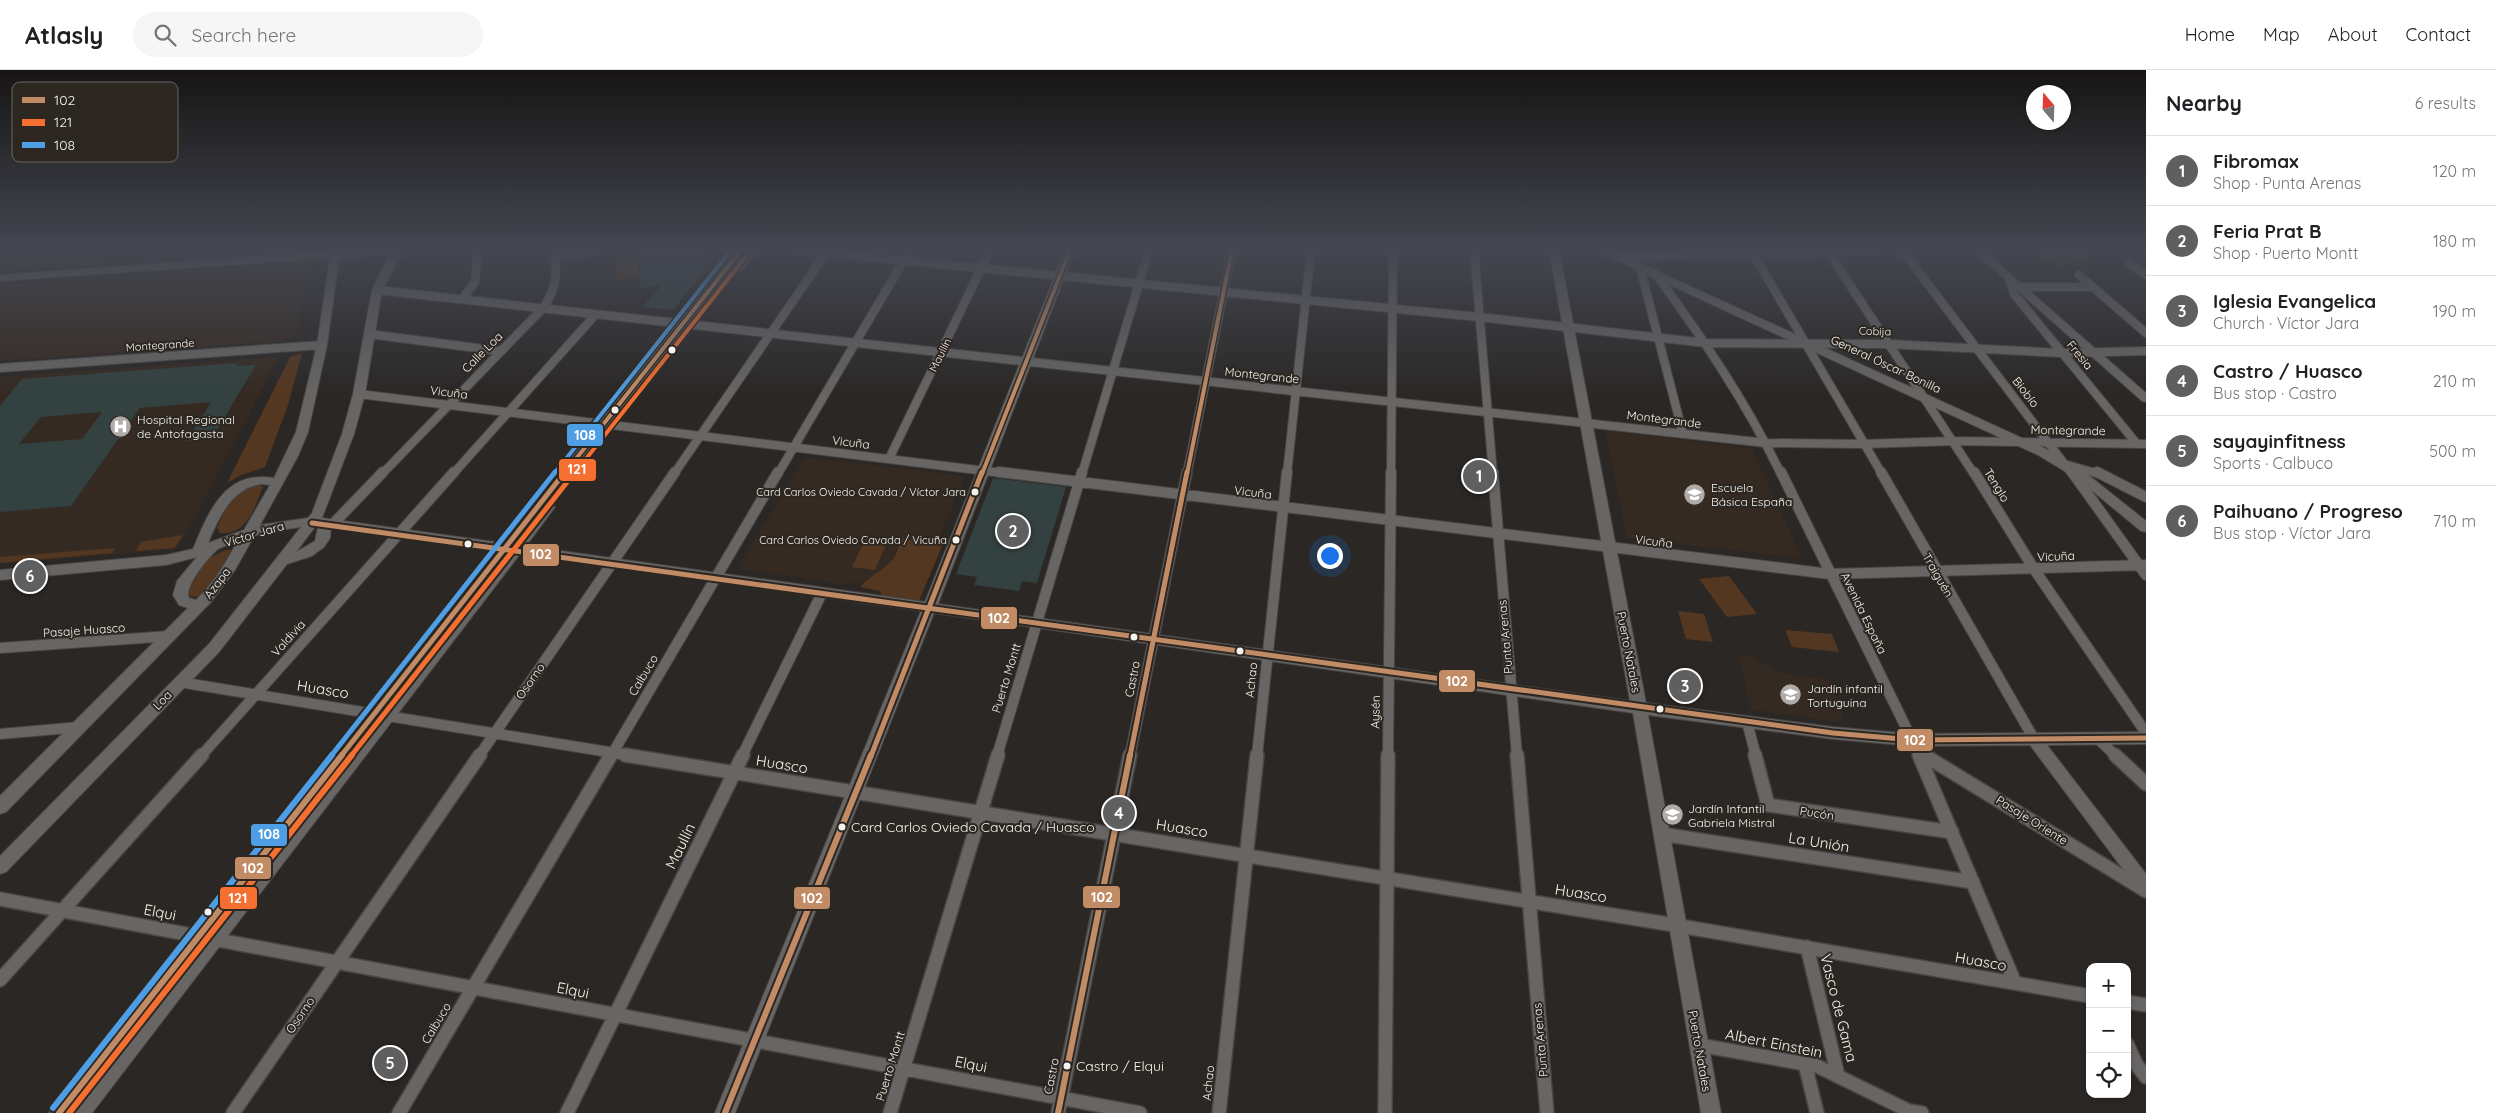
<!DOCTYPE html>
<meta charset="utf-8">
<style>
:root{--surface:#fff;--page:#f6f6f6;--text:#202124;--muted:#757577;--line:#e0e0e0;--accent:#605f5f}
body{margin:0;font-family:Quicksand,sans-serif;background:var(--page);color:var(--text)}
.controls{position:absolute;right:15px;bottom:15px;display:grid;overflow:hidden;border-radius:10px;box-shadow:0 1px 4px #0004}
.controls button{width:45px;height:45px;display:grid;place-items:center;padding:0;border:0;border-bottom:1px solid var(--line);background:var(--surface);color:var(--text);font:25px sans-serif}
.compass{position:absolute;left:2026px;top:15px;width:45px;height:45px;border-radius:50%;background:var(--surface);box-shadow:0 1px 4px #0004;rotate:341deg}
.you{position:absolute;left:1329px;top:485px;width:18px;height:18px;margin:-12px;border:4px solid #fff;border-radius:50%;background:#1a73e8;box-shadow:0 0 0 8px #1a73e833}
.badge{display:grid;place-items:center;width:32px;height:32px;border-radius:50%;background:var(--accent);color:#fff;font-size:16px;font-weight:700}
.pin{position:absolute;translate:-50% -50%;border:2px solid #fff;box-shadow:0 1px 5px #0006}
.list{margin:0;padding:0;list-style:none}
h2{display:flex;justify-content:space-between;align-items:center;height:65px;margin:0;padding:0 20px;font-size:21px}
h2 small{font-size:16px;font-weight:400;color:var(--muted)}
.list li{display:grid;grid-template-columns:32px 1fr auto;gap:15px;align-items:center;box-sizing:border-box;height:70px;padding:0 20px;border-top:1px solid var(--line)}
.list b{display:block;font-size:19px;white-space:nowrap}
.list p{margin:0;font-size:16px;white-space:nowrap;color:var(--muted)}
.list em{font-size:16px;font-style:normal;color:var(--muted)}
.icon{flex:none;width:28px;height:28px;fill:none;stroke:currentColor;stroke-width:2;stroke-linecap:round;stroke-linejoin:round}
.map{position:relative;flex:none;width:2146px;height:1043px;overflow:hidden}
header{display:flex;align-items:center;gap:30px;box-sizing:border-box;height:70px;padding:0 25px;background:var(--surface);border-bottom:1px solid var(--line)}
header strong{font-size:24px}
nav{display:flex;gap:28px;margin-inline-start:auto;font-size:18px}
.search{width:350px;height:45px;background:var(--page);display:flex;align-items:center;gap:12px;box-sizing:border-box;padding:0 18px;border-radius:28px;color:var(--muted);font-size:19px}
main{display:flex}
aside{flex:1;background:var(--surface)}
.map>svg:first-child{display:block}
.built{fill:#352a22}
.green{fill:#543720}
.building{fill:#334140;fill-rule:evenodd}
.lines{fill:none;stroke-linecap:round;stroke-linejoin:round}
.street-far2-casing{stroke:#484544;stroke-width:10}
.street-far1-casing{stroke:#484544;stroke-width:12}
.street-casing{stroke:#484544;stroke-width:16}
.secondary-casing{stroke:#484544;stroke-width:2}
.street-far2{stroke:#686664;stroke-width:8}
.street-far1{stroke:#686664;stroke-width:10}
.street{stroke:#686664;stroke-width:13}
.secondary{fill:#686664;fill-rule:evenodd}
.bus-1-far2-casing{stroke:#2d2722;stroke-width:7}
.bus-1-far1-casing{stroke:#2d2722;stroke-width:9}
.bus-1-casing{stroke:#2d2722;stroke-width:10}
.bus-2-far2-casing{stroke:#2d2722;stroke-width:7}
.bus-2-far1-casing{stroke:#2d2722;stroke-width:9}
.bus-2-casing{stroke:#2d2722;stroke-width:10}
.bus-3-far2-casing{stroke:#2d2722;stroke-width:7}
.bus-3-far1-casing{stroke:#2d2722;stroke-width:9}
.bus-3-casing{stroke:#2d2722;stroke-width:10}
.bus-1-far2{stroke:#c18c65;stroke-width:4}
.bus-1-far1{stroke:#c18c65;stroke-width:5}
.bus-1{stroke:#c18c65;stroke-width:6}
.bus-2-far2{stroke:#f46f30;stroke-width:4}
.bus-2-far1{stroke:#f46f30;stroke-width:5}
.bus-2{stroke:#f46f30;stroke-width:6}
.bus-3-far2{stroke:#4d9ee5;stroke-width:4}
.bus-3-far1{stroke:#4d9ee5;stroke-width:5}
.bus-3{stroke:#4d9ee5;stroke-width:6}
.bus-dot{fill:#f6f2ee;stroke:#2d2722;stroke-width:2}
.labels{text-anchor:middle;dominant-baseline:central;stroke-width:4;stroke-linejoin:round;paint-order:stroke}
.far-street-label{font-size:11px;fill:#f6f2ee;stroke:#2d2722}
.bus-label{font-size:11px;fill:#f6f2ee;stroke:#2d2722;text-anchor:end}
.street-label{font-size:12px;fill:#f6f2ee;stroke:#2d2722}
.poi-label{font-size:12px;fill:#f6f2ee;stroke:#2d2722;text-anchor:start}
.near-bus-label{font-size:14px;fill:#f6f2ee;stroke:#2d2722;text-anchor:start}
.near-street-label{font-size:15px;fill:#f6f2ee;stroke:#2d2722}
.key{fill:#2d2722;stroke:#69645f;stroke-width:1}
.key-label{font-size:14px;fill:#f6f2ee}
.line-badge{stroke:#2d2722;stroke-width:2}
.badge-label{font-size:14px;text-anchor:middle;font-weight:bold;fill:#fff}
</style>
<header>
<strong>Atlasly</strong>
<div class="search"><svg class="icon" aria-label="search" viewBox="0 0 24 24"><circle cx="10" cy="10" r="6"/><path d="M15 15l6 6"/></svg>Search here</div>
<nav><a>Home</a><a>Map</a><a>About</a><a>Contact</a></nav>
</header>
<main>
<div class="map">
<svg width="2146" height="1043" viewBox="0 0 2146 1043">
<rect width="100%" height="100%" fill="#2a2725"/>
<path class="built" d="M0,180h295l-295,22z
M311,192l-16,74 -12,5 -283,20v-76z
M279,287l-101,192 -178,15v-187z
M1605,360l147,19 50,109 -175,-20z
M805,387l160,19 -28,67 -38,-4 -1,9 -7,13 -14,13 -13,8 -21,2 -19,-2 -86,-14z
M1739,586h11l31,17 49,7 15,43 -95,-14z"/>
<path class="green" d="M2027,180h84l1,1 -53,15z
M638,190l1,17 -23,3v-17z
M302,283l-14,52 -23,62 -24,8 -14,8 63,-126z
M257,414l6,3c-9,21 -15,48 -43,46l-3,-5c13,-28 11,-32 40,-44z
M183,465l-9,13 -38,3 5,-9z
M866,468l22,2 -13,30 -23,-3z
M899,469l38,4 5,3 -23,55 -37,-6 -2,-4 -20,-4c13,-16 40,-21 39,-48z
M115,478l-3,5 -112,10v-6z
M226,480h6l-26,42c-7,6 -12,6 -20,2l22,-36z
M1729,506l28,38 -30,3 -28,-38z
M1678,541l26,3 9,28 -27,-3z
M1785,560l47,4 7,18 -47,-5z"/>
<path class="building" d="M640,180h67l-3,22 -31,38 -31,-3 20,-22 -22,3z
M237,293l-1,3 20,-1 -44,73 -25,3 24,-39 -71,6 -69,98 -71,6v-106l22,-27zM102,342l-20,27 -63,5 22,-27z
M993,408l73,9 -29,96 -15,-2 -3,10 -45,-6 3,-8 -21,-3z"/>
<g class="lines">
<defs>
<path id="street-far2" d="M797,180l682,67 227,26 183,1 173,9 84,-2
M1474,180l19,224
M1751,180l131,224
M1827,180l147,224
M1902,180l170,224
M556,185l41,-5
M1616,187l264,-7
M2129,193l17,12
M1640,197l43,167
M1655,203c47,64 91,129 126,201
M2079,205l67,58
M2009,209l5,15 123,150
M2018,217h75
M377,220l1389,153 97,1 91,-3 192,3
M462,229l13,-17 3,-32
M369,264l131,17
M0,298l322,-23
M359,324l651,80
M889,389l101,-209
M2064,394l35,10
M382,404l162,-167c13,-20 13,-34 11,-57
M453,404l143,-160
M674,404l154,-224
M778,404l132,-224
M1082,404l67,-224
M1187,404l45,-224
M1287,404l24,-224
M1391,404l2,-224"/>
<path id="street-far1" d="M999,402l831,102 316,-9
M1493,402l24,284
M1781,402l139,284
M1881,402l153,267
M1974,402l60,97 112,164
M2072,402l74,103
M2097,402l49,25
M333,454l50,-52
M0,578l170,-12
M179,612l454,74
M1747,652l9,34
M0,664l80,-7
M2098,669l18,17
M1917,680l9,6
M201,686l253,-284
M479,686l196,-284
M611,686l167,-284
M742,686l80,-163
M997,686l85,-284
M1130,686l57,-284
M1257,686l30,-284
M1388,686l3,-284"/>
<path id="street" d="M625,685l1037,168 428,73
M1517,685l30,358
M1755,685l13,50 184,27
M1919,685l96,228
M1924,685l222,136
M2115,685l31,29
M1661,764l312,48
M0,829l1140,214
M1807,877l31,129
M0,910l202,-225
M2127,932l19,3
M2127,974l9,20 10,13
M1699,975l118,21 92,45 13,2
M1805,994l12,49
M233,1043l247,-358
M399,1043l212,-358
M567,1043l176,-358
M890,1043l108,-358
M1058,1043l72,-358
M1219,1043l38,-358
M1385,1043l3,-358"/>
<path id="secondary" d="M340,180h64l-22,40 -17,104 -11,40 -32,84 180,25 234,-293h10l-198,253 7,4 -29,39 399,56 140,-352h10l-137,354 692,97 -81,-451h10l87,453 187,24 80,7 233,-2v12l-99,1 99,129v21l-6,-3 -110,-147 -117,1 -80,-7 -185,-24 73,398h-20l-68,-400 -699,-100 -199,500h-20l206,-502 -401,-57 -428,559h-43l3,-7 444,-555 -165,-24 -1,11 -6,9 -12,9 -25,8 -68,88 -213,220 -6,2v-18l209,-212 92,-117 -28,4 -19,5 -19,34 -24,32 -205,210 -6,2v-18l188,-188 -9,-3 -6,-10 4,-14 20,-24 -31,8 -166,15v-10l166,-15 27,-6c16,-38 32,-79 81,-71l22,-46 21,-87 13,-87 -330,23v-6zM390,184l-18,36 -19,104 -11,40 -30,79 -4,5 -48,7 38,-69 10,-24 19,-87 12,-86 2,-2zM261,414l9,1 -26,45 -36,13c11,-26 23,-54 53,-59zM315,457h3l-3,14 -19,11zM237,472c-11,21 -24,42 -41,58l-7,-2c-6,-10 20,-42 29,-49 5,-3 14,-5 19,-7z
M748,180h10l-16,21h-8l-1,-2z
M1594,180h15l35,15 402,184 41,25 59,47v11l-5,-1 -62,-51 -41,-25z
M1972,180h11l163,143v9l-4,-1z"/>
</defs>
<use href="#street-far2" class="street-far2-casing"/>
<use href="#street-far1" class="street-far1-casing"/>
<use href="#street" class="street-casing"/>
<use href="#secondary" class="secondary-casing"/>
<use href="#street-far2" class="street-far2"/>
<use href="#street-far1" class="street-far1"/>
<use href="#street" class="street"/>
<use href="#secondary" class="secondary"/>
<defs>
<path id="bus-1-far2" d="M564,404l177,-224
M982,404l88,-224
M1187,404l45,-224"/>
<path id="bus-1-far1" d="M312,453l1521,210 80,7 233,-2
M341,686l224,-284
M871,686l111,-284
M1130,686l57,-284"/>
<path id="bus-1" d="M59,1043l283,-358
M725,1043l146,-358
M1058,1043l72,-358"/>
<path id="bus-2-far2" d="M574,404l173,-219"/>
<path id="bus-2-far1" d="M351,686l224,-284"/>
<path id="bus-2" d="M69,1043l283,-358"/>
<path id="bus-3-far2" d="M554,404l177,-224"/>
<path id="bus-3-far1" d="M331,686l224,-284"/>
<path id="bus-3" d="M53,1038l279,-353"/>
</defs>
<use href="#bus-1-far2" class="bus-1-far2-casing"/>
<use href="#bus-1-far1" class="bus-1-far1-casing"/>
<use href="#bus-1" class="bus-1-casing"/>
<use href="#bus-2-far2" class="bus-2-far2-casing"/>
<use href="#bus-2-far1" class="bus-2-far1-casing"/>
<use href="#bus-2" class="bus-2-casing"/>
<use href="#bus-3-far2" class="bus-3-far2-casing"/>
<use href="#bus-3-far1" class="bus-3-far1-casing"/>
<use href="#bus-3" class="bus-3-casing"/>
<use href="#bus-1-far2" class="bus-1-far2"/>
<use href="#bus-1-far1" class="bus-1-far1"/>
<use href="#bus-1" class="bus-1"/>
<use href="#bus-2-far2" class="bus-2-far2"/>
<use href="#bus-2-far1" class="bus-2-far1"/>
<use href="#bus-2" class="bus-2"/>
<use href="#bus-3-far2" class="bus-3-far2"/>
<use href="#bus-3-far1" class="bus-3-far1"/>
<use href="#bus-3" class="bus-3"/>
</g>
<linearGradient id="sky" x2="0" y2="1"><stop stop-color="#171514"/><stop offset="0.55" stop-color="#444751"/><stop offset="1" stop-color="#444751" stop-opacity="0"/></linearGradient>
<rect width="2146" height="326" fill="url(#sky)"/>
<defs>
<symbol id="hospital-disc" viewBox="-11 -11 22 22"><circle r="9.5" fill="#afaba8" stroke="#2d2722"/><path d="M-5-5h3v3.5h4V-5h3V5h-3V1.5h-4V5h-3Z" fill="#fff"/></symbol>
<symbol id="school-disc" viewBox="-11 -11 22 22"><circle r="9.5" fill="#afaba8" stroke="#2d2722"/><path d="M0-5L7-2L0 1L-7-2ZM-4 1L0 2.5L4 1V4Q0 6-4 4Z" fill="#fff"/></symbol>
</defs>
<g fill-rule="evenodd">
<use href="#hospital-disc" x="108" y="344" width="25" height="25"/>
<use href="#school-disc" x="1682" y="412" width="25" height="25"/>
<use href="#school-disc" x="1778" y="612" width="25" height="25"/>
<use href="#school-disc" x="1660" y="732" width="25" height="25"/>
</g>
<g class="bus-dot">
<circle cx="672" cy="280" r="4.5"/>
<circle cx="615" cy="340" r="4.5"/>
<circle cx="975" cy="422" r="4.5"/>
<circle cx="956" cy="470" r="4.5"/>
<circle cx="468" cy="474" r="4.5"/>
<circle cx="1134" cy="567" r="4.5"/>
<circle cx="1240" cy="581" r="4.5"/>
<circle cx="1660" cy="639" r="4.5"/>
<circle cx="842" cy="757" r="4.5"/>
<circle cx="208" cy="842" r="4.5"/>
<circle cx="1067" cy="996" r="4.5"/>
</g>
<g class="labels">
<g class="far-street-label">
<text transform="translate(1875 261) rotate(2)">Cobija</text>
<text transform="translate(160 275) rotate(-4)">Montegrande</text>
<text transform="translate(940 285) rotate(-64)">Maullín</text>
</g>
<g class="bus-label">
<text x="966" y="422">Card Carlos Oviedo Cavada / Víctor Jara</text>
<text x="947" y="470">Card Carlos Oviedo Cavada / Vicuña</text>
</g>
<g class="street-label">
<text transform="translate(482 282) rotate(-45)">Calle Loa</text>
<text transform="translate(2080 285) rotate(51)">Fresia</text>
<text transform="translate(1886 294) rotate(25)">General Óscar Bonilla</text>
<text transform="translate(1262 305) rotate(6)">Montegrande</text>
<text transform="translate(449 322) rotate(7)">Vicuña</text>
<text transform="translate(2026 322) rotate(52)">Biobío</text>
<text transform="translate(1664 349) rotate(7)">Montegrande</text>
<text transform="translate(2068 360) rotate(1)">Montegrande</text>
<text transform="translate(851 372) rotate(7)">Vicuña</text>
<text transform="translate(1997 415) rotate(58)">Tenglo</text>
<text transform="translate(1253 422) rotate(7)">Vicuña</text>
<text transform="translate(254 464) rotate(-17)">Víctor Jara</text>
<text transform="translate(1654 471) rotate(7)">Vicuña</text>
<text transform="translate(2056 486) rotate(-2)">Vicuña</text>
<text transform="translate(1938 505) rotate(60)">Traiguén</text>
<text transform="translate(217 513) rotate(-53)">Azapa</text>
<text transform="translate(1864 543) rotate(64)">Avenida España</text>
<text transform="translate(84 560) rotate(-4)">Pasaje Huasco</text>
<text transform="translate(1505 567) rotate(-95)">Punta Arenas</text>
<text transform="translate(288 568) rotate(-48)">Valdivia</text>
<text transform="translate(1629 582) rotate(79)">Puerto Natales</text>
<text transform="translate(643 605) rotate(-59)">Calbuco</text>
<text transform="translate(1006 608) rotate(-73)">Puerto Montt</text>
<text transform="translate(1132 609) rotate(-79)">Castro</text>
<text transform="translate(1251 610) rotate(-84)">Achao</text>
<text transform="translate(530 611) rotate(-55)">Osorno</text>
<text transform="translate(162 630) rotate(-46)">Loa</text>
<text transform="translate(1375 642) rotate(-89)">Aysén</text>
<text transform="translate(1817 743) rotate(9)">Pucón</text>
<text transform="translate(2032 750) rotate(32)">Pasaje Oriente</text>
<text transform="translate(300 945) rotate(-56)">Osorno</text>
<text transform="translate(436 953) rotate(-59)">Calbuco</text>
<text transform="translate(1540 970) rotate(-95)">Punta Arenas</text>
<text transform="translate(1700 981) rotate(80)">Puerto Natales</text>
<text transform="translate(890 996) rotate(-73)">Puerto Montt</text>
<text transform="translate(1051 1006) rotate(-79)">Castro</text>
<text transform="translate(1208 1013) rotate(-84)">Achao</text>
</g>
<g class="poi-label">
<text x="137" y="349">Hospital Regional<tspan x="137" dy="14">de Antofagasta</tspan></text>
<text x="1711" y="417">Escuela<tspan x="1711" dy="14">Básica España</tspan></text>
<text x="1807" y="618">Jardín infantil<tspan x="1807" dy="14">Tortuguina</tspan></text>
<text x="1688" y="738">Jardín Infantil<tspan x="1688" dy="14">Gabriela Mistral</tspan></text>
</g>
<g class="near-bus-label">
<text x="851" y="757">Card Carlos Oviedo Cavada / Huasco</text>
<text x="1076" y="996">Castro / Elqui</text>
</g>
<g class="near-street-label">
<text transform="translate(323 619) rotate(9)">Huasco</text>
<text transform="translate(782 694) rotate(9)">Huasco</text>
<text transform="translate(1182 758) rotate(9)">Huasco</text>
<text transform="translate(1819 772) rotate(9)">La Unión</text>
<text transform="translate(680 776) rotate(-64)">Maullín</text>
<text transform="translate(1581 823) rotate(9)">Huasco</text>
<text transform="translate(160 842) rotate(11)">Elqui</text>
<text transform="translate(1981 891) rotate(10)">Huasco</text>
<text transform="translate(573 920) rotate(11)">Elqui</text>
<text transform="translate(1839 938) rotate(76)">Vasco de Gama</text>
<text transform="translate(1774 973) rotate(11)">Albert Einstein</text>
<text transform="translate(971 994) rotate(11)">Elqui</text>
</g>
</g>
<rect x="12" y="12" width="166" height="80" rx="8" class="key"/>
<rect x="22" y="27" width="23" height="6" fill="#c18c65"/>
<rect x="22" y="49" width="23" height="7" fill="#f46f30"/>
<rect x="22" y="72" width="23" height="6" fill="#4d9ee5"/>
<g class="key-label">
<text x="54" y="35">102</text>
<text x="54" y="57">121</text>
<text x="54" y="80">108</text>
</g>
<g class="line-badge">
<rect x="566" y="353" width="38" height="24" rx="5" fill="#4d9ee5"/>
<rect x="558" y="388" width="39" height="24" rx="5" fill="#f46f30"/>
<rect x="522" y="473" width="38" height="24" rx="5" fill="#c18c65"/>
<rect x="980" y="536" width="38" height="24" rx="5" fill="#c18c65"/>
<rect x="1438" y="599" width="38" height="24" rx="5" fill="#c18c65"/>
<rect x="1896" y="658" width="38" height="24" rx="5" fill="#c18c65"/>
<rect x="250" y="753" width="38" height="24" rx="5" fill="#4d9ee5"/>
<rect x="234" y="786" width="38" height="24" rx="5" fill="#c18c65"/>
<rect x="1082" y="815" width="39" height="24" rx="5" fill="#c18c65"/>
<rect x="793" y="816" width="38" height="24" rx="5" fill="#c18c65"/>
<rect x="219" y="816" width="39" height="24" rx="5" fill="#f46f30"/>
</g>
<g class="badge-label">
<text x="585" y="370">108</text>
<text x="577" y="404">121</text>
<text x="541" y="489">102</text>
<text x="999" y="553">102</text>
<text x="1457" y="616">102</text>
<text x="1915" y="675">102</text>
<text x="269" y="769">108</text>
<text x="253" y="803">102</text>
<text x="1102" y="832">102</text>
<text x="812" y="833">102</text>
<text x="238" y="833">121</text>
</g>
</svg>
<div class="controls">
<button>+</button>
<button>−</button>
<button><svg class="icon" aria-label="locate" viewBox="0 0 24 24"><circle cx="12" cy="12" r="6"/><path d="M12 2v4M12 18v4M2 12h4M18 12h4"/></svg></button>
</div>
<svg class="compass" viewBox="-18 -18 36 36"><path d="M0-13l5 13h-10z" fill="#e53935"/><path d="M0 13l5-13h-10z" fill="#757577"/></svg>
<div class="you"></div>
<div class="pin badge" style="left:1479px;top:406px">1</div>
<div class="pin badge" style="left:1013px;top:461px">2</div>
<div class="pin badge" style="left:1685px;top:616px">3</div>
<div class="pin badge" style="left:1119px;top:743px">4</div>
<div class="pin badge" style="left:390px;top:993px">5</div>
<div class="pin badge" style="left:30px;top:506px">6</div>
</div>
<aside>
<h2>Nearby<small>6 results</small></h2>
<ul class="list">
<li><span class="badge">1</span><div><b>Fibromax</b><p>Shop · Punta Arenas</p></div><em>120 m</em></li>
<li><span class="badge">2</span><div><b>Feria Prat B</b><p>Shop · Puerto Montt</p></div><em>180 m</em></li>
<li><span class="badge">3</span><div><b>Iglesia Evangelica</b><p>Church · Víctor Jara</p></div><em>190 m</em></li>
<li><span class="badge">4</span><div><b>Castro / Huasco</b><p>Bus stop · Castro</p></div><em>210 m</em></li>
<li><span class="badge">5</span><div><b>sayayinfitness</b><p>Sports · Calbuco</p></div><em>500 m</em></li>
<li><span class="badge">6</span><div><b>Paihuano / Progreso</b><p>Bus stop · Víctor Jara</p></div><em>710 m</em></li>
</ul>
</aside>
</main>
